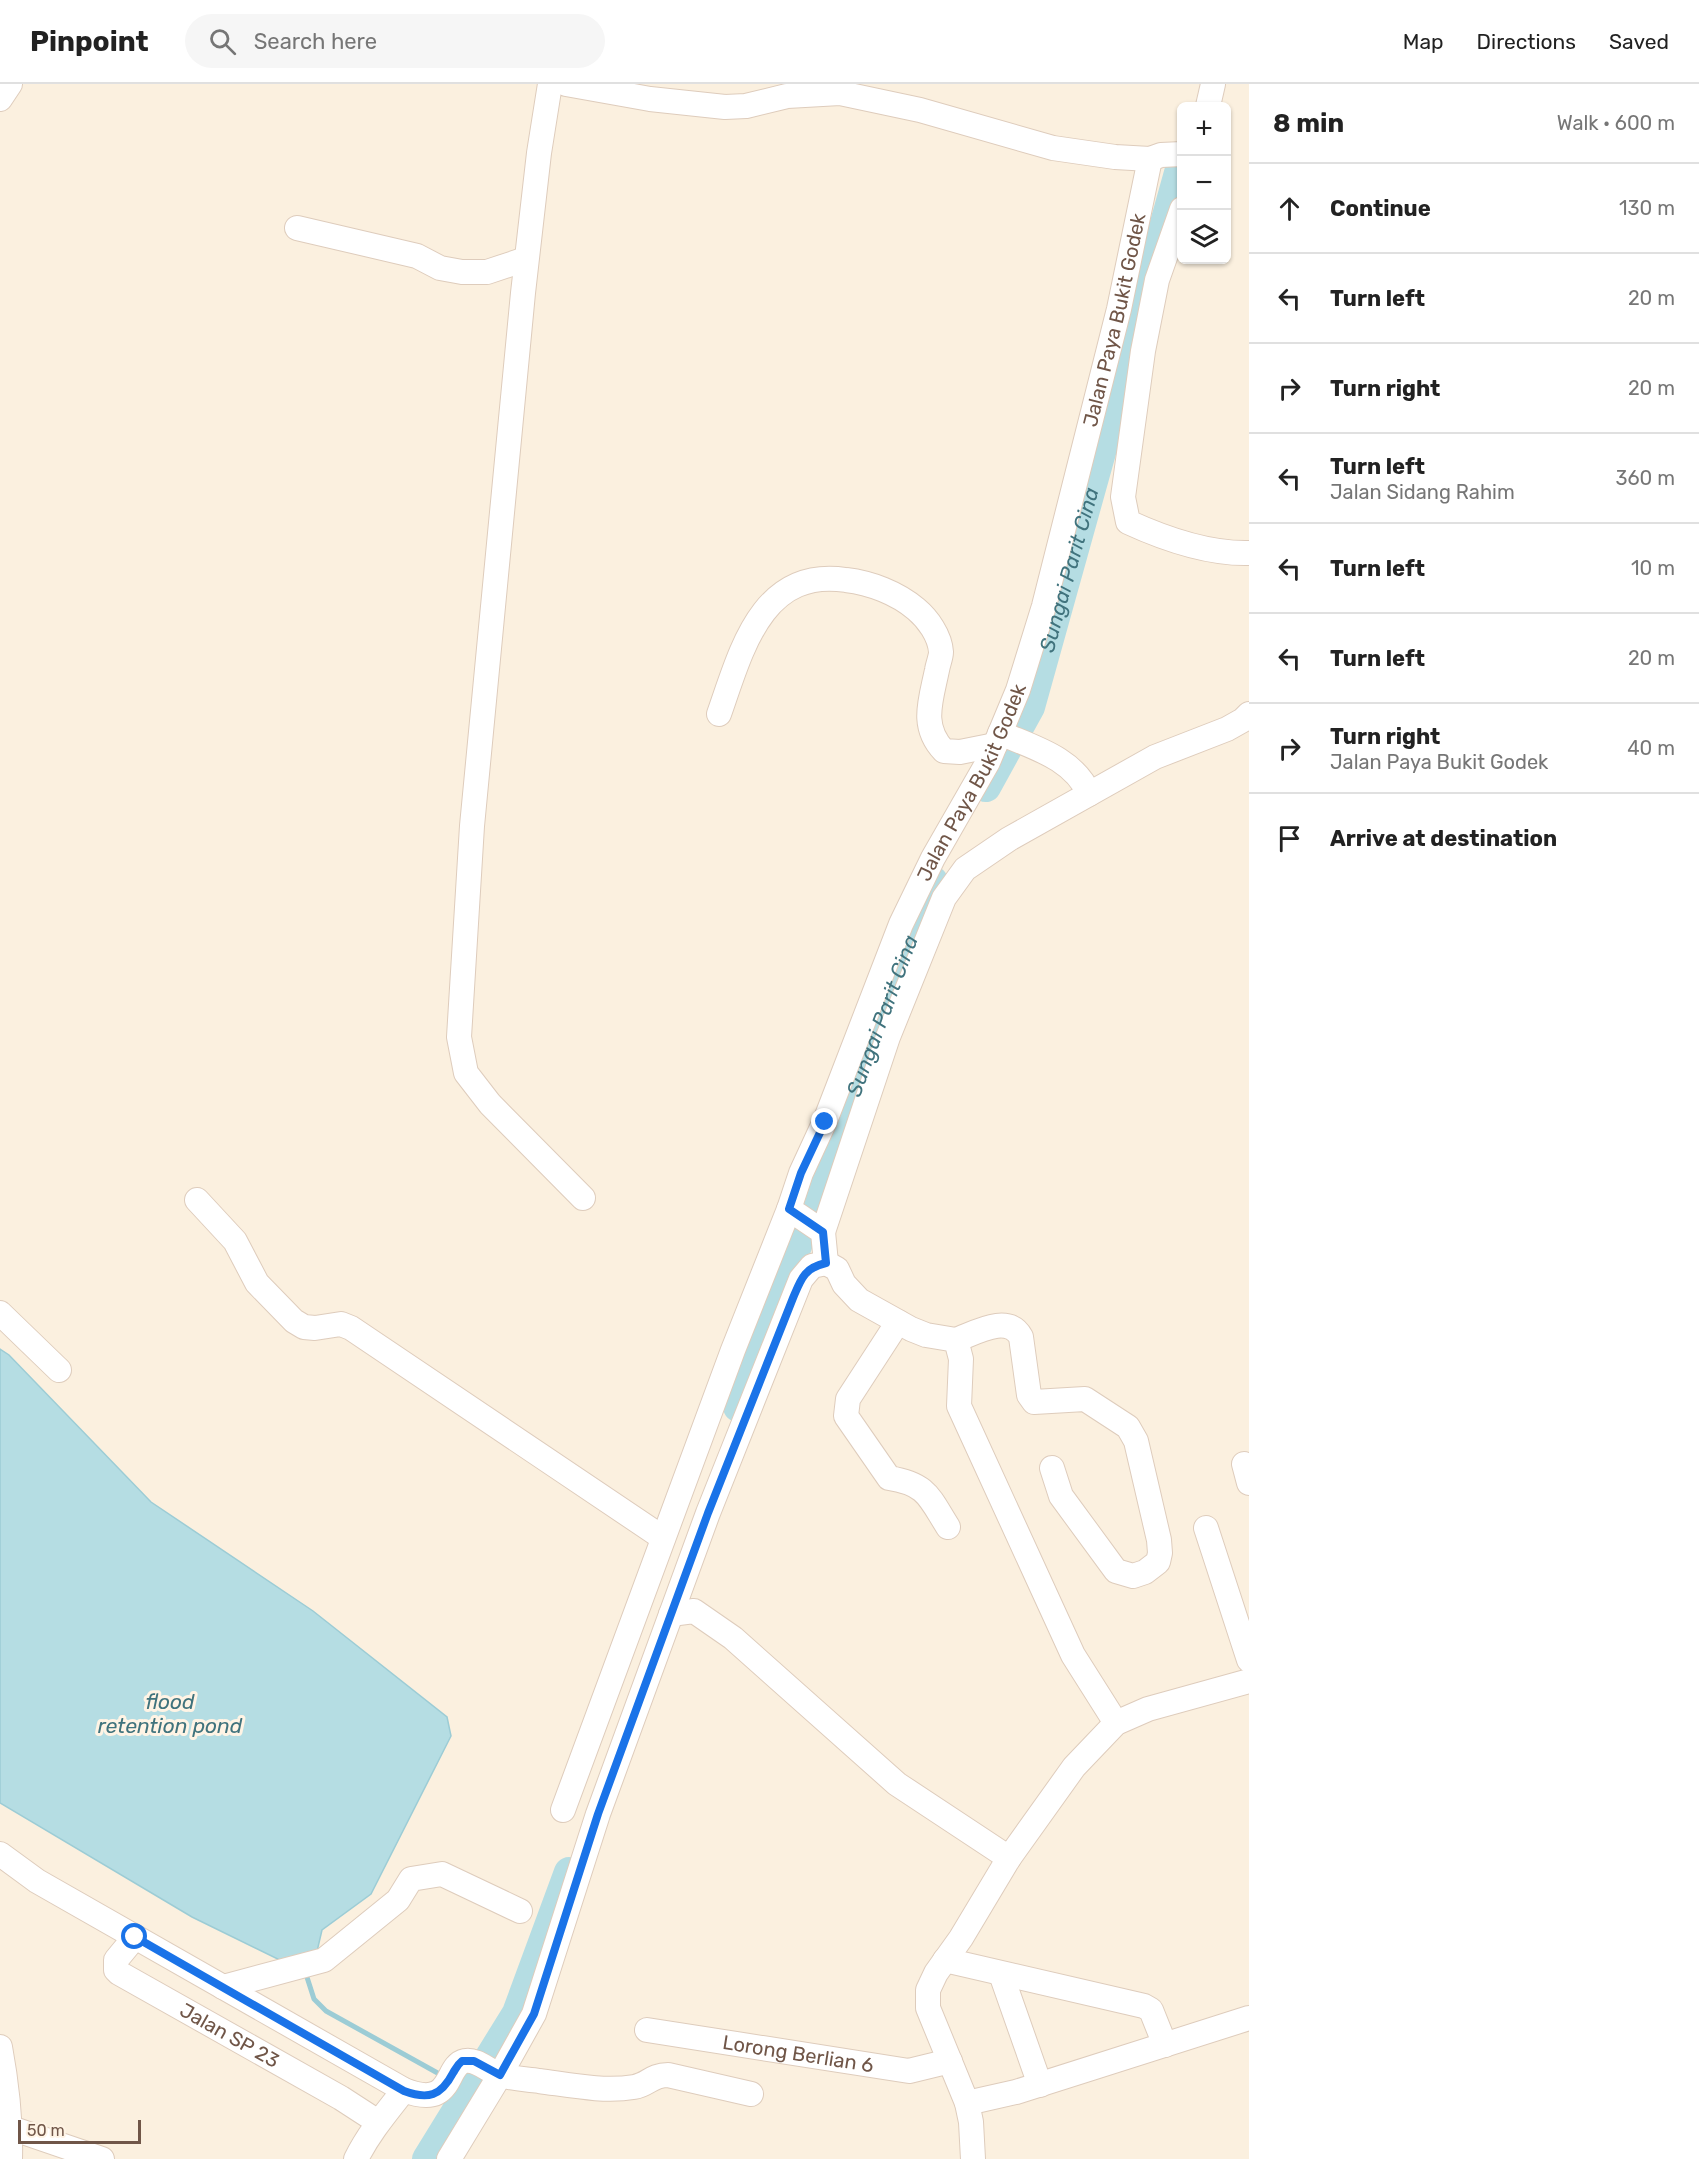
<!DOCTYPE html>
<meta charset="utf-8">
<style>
:root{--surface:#fff;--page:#f6f6f6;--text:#222;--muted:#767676;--line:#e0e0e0}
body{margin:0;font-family:Rubik,sans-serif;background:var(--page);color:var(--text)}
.controls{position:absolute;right:18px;top:18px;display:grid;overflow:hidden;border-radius:9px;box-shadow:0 2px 4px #0004}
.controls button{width:54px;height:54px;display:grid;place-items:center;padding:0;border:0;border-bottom:2px solid var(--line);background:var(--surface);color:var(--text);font:30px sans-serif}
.scale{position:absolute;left:18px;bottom:15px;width:123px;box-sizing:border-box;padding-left:6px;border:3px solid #705648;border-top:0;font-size:16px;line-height:21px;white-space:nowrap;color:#705648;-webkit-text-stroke:4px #fff4e5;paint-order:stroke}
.stop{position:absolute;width:18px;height:18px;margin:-14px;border:4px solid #1a73e8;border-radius:50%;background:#fff}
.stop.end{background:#1a73e8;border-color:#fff;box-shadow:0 2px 6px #0008}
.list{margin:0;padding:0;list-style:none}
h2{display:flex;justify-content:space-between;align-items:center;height:78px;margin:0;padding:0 24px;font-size:26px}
h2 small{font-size:20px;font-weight:400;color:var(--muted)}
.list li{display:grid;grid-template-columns:39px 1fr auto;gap:18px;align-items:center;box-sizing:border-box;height:90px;padding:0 24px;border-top:2px solid var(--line)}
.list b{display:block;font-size:22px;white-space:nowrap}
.list p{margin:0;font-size:20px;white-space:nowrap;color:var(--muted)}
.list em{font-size:20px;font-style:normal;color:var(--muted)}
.icon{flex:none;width:33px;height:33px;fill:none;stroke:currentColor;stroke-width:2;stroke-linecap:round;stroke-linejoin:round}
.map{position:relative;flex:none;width:1249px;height:2075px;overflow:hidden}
header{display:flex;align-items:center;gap:36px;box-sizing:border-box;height:84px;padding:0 30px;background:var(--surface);border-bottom:2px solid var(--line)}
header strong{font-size:28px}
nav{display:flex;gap:33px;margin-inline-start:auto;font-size:21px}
.search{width:420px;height:54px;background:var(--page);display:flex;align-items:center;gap:15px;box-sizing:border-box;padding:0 21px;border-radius:33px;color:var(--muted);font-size:22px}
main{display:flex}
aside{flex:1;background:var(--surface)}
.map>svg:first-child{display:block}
.water{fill:#b5dde3;stroke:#9cccd5;stroke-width:1.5}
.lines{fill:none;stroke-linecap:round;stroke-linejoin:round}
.stream{stroke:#9cccd5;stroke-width:5}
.river{stroke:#b5dde3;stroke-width:30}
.minor-casing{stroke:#deccbc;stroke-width:26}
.minor{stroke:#fff;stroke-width:24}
.route{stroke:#1a73e8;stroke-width:8}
.labels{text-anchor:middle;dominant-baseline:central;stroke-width:6;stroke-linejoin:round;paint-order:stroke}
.street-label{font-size:20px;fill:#705648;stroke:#fff4e5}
.water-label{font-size:21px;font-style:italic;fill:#40737d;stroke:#fff4e5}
</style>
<header>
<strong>Pinpoint</strong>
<div class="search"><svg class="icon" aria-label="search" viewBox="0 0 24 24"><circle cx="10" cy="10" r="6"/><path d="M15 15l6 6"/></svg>Search here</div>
<nav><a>Map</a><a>Directions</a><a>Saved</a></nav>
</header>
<main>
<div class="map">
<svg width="1249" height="2075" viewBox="0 0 1249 2075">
<rect width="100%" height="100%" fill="#fbf0df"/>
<path class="water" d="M0,1265l9,6 142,147 162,109 134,106 4,19 -80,158 -49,36 -7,30 -23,6 -100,-49 -192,-114z"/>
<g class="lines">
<path class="stream" d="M305,1887l9,28 12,12 117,65"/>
<g class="river">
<path id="s1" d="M986,703l44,-80 152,-545"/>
<path id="s2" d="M738,1323l189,-516 6,-10"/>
<path d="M427,2075l90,-146 52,-141"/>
</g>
<defs>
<g id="minor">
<path d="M550,0l-11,69 -16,140 -51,533 -13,211 7,36 24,31 93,94"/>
<path d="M566,0l84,15 75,8 21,-1 41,-10 53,-3 80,17 133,38 62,9 35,2 11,-4 21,-1"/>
<path d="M0,15l10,-15"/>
<path d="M1208,22l5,-22"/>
<path d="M1182,125l-25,71 -14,71 -20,146 5,25c37,17 80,32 121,31"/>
<path d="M297,144l120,28 23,12 22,4h25l39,-13"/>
<path d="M719,630c22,-62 42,-147 127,-134 25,3 51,13 70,29 12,10 24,27 25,43 0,5 -3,12 -4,18 -6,30 -17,56 7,81l16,1 35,-7"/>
<path d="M1000,649c32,14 74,25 89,61"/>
<path d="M197,1116l38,41 22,42 37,38 10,6 11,1 26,-4 10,4 312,210"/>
<path d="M823,1148l65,-195 56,-139 21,-29 44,-30 146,-82 72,-28 16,-9 6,-6"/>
<path id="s3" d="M826,1179l-3,-31 -34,-23 12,-36 24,-52 76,-197 32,-66 55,-96 30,-72 26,-84 75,-297 31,-150"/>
<path d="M826,1179l11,6 7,15 15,16 52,29 15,6 30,5 5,19 -2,47 114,249 43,68"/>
<path d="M0,1229l59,57"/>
<path d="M898,1238l-50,77 -2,17 43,62c38,6 40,19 59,49"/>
<path d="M956,1256c19,-7 52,-27 65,-3l8,58 5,7 51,-3 43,28 8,14 23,99 1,13 -2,9 -13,10 -12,4 -17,-5 -55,-75 -9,-28"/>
<path d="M1244,1380l5,19"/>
<path d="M1206,1444l43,132"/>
<path d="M671,1530l23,-3 39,27 164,146 112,74"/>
<path d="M563,1726l170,-460 56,-141"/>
<path d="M0,1770l37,27 367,209c51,20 40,-25 61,-29 12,-2 22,9 33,13 12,5 28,5 41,7 31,4 64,11 95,6 14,-2 17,-12 34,-12l83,19"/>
<path id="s4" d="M135,1853l-19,23v10l3,3 222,125 37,24"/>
<path d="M945,1876l199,46 7,4 14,35"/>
<path d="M1001,1890l39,111"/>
<path d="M223,1903l101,-27 74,-60 13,-21 31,-5 78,37"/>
<path id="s5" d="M647,1946l262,41 41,-10"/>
<path d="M0,1963c7,38 11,73 10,112"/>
<path d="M967,2019l49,-11 233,-74"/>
<path d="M11,2044l91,31"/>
<path d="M356,2075c13,-26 30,-46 48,-69"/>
<path d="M449,2075l51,-84 34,-61 64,-200 110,-301 93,-234 11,-13 14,-3"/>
<path d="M973,2075l-2,-37 -4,-19 -39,-95v-18l8,-17 25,-35 48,-80 65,-91 42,-44 32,-14 101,-28"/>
</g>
</defs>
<use href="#minor" class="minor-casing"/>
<use href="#minor" class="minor"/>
</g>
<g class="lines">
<path class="route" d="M135,1853l269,154c24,9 37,5 49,-18 3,-5 4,-8 9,-12h12l26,14 34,-61 64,-200 110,-301 85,-215c8,-19 11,-30 33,-35l-3,-31 -34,-23 12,-36 24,-51"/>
</g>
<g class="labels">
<g class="street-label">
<text stroke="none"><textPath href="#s3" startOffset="1023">Jalan Paya Bukit Godek</textPath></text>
<text stroke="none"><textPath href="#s3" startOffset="537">Jalan Paya Bukit Godek</textPath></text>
<text stroke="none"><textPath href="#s4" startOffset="171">Jalan SP 23</textPath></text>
<text stroke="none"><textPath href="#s5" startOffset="153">Lorong Berlian 6</textPath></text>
</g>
<g class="water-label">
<text stroke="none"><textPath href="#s1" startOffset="234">Sungai Parit Cina</textPath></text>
<text stroke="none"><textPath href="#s2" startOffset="417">Sungai Parit Cina</textPath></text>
<text x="170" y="1617">flood<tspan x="170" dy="24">retention pond</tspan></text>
</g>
</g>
</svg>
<div class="controls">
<button>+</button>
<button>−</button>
<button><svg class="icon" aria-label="layers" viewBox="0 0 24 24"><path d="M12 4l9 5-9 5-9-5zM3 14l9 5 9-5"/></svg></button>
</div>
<div class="scale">50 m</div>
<div class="stop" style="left:135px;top:1853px"></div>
<div class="stop end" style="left:825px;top:1038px"></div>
</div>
<aside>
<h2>8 min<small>Walk · 600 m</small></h2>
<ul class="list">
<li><svg class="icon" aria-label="ahead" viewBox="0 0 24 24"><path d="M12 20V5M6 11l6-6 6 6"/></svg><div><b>Continue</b></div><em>130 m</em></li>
<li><svg class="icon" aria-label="left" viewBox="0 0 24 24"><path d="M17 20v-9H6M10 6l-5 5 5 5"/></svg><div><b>Turn left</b></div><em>20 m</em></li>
<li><svg class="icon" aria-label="right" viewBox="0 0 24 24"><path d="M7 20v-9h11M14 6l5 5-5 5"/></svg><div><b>Turn right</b></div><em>20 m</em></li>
<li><svg class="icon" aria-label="left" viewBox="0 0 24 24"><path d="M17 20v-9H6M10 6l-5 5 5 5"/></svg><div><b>Turn left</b><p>Jalan Sidang Rahim</p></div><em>360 m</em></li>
<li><svg class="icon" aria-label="left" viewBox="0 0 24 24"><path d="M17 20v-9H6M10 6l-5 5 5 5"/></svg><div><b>Turn left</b></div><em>10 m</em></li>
<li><svg class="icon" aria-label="left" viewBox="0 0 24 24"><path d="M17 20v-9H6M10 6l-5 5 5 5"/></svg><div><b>Turn left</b></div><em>20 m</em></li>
<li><svg class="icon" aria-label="right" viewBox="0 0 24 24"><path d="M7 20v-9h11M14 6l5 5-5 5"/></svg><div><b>Turn right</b><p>Jalan Paya Bukit Godek</p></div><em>40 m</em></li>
<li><svg class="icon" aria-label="arrive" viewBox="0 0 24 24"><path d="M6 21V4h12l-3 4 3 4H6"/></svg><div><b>Arrive at destination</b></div></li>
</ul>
</aside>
</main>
